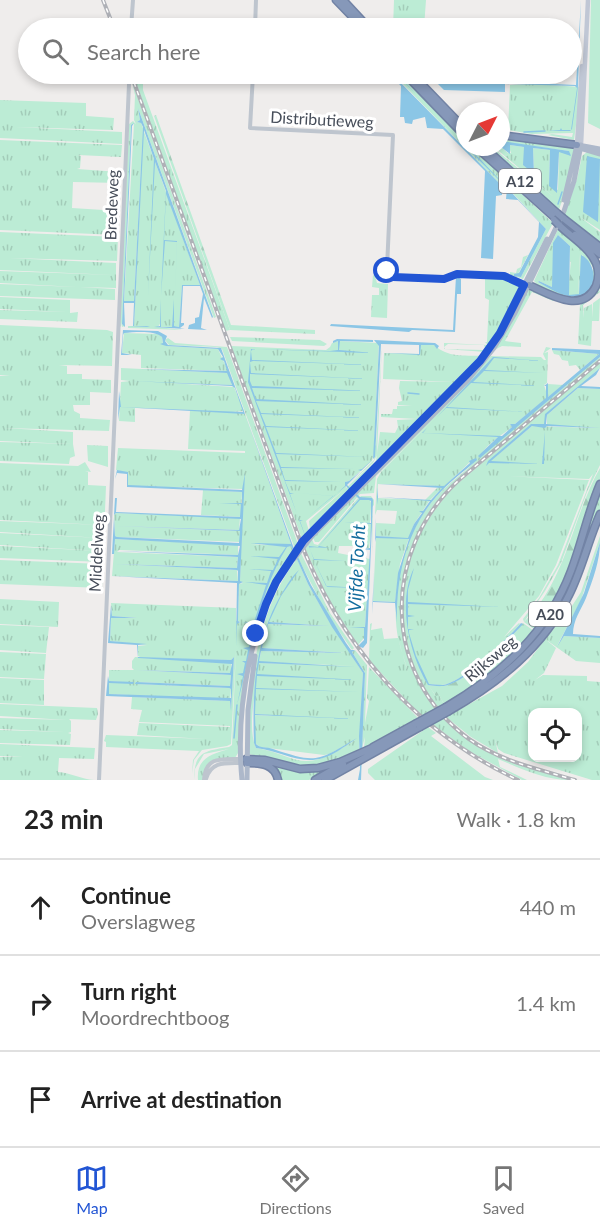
<!DOCTYPE html>
<meta charset="utf-8">
<style>
:root{--surface:#fff;--page:#f2f2f2;--text:#222;--muted:#767676;--line:#e0e0e0;--accent:#2255d4}
body{margin:0;font-family:Lato,sans-serif;background:var(--page);color:var(--text)}
.controls{position:absolute;right:18px;bottom:18px;display:grid;overflow:hidden;border-radius:12px;box-shadow:0 3px 9px #0003}
.controls button{width:54px;height:54px;display:grid;place-items:center;padding:0;border:0;border-bottom:2px solid var(--line);background:var(--surface);color:var(--text);font:30px sans-serif}
.compass{position:absolute;left:456px;top:102px;width:54px;height:54px;border-radius:50%;background:var(--surface);box-shadow:0 3px 9px #0003;rotate:48deg}
.stop{position:absolute;width:18px;height:18px;margin:-14px;border:4px solid #2255d4;border-radius:50%;background:#fff}
.stop.end{background:#2255d4;border-color:#fff;box-shadow:0 2px 6px #0008}
.list{margin:0;padding:0;list-style:none}
h2{display:flex;justify-content:space-between;align-items:center;height:78px;margin:0;padding:0 24px;font-size:26px}
h2 small{font-size:20px;font-weight:400;color:var(--muted)}
.list li{display:grid;grid-template-columns:39px 1fr auto;gap:18px;align-items:center;box-sizing:border-box;height:96px;padding:0 24px;border-top:2px solid var(--line)}
.list b{display:block;font-size:22px;white-space:nowrap}
.list p{margin:0;font-size:20px;white-space:nowrap;color:var(--muted)}
.list em{font-size:20px;font-style:normal;color:var(--muted)}
.icon{flex:none;width:33px;height:33px;fill:none;stroke:currentColor;stroke-width:2;stroke-linecap:round;stroke-linejoin:round}
.map{position:relative;flex:none;width:600px;height:780px;overflow:hidden}
.search{position:absolute;background:var(--surface);box-shadow:0 3px 9px #0003;left:18px;right:18px;top:18px;height:66px;display:flex;align-items:center;gap:15px;box-sizing:border-box;padding:0 21px;border-radius:33px;color:var(--muted);font-size:22px}
.sheet{height:366px;background:var(--surface)}
nav{display:flex;justify-content:space-around;align-items:center;box-sizing:border-box;height:84px;border-top:2px solid var(--line);background:var(--surface);font-size:16px;color:var(--muted)}
nav a{display:grid;justify-items:center;gap:3px}
nav .on{color:var(--accent)}
.map>svg:first-child{display:block}
.grass{fill:url(#grass-tufts);fill-rule:evenodd}
.forest{fill:url(#forest-firs)}
.park{fill:#bcecd5}
.water{fill:#8bc6e6}
.lines{fill:none;stroke-linecap:round;stroke-linejoin:round}
.stream{stroke:#8bc6e6;stroke-width:1.5}
.tertiary-tunnel{stroke:#cdcdcf;stroke-width:4;stroke-dasharray:4 2;stroke-linecap:butt}
.motorway-casing{stroke:#7283a5;stroke-width:9}
.tertiary{stroke:#bec5ce;stroke-width:4}
.secondary{stroke:#c0c7d5;stroke-width:4.5}
.primary{stroke:#adb8ca;stroke-width:5}
.motorway{stroke:#8698b9;stroke-width:6}
.rail-casing{stroke:#afb1b7;stroke-width:4}
.rail{stroke:#fff;stroke-width:1.5;stroke-dasharray:4.5;stroke-linecap:butt}
.motorway-bridge-casing{stroke:#7283a5;stroke-width:9;stroke-linecap:butt}
.primary-bridge{stroke:#adb8ca;stroke-width:5}
.motorway-bridge{stroke:#8698b9;stroke-width:6}
.route{stroke:#2255d4;stroke-width:8}
.labels{text-anchor:middle;dominant-baseline:central;stroke-width:6;stroke-linejoin:round;paint-order:stroke}
.shield{fill:#fff;stroke:#7e828b;stroke-width:1.5}
.shield-label{font-size:15px;font-weight:bold;fill:#464d59}
.street-label{font-size:16px;fill:#464d59;stroke:#fff}
.water-label{font-size:18px;font-style:italic;fill:#136d9e;stroke:#fff}
</style>
<div class="map">
<svg width="600" height="780" viewBox="0 0 600 780">
<defs>
<pattern id="grass-tufts" width="24" height="20" patternUnits="userSpaceOnUse" patternTransform="scale(1.5)"><rect width="24" height="20" fill="#bcecd5"/><path d="M3 7l-1-3M5 7V3M7 7l1-3M15 17l-1-3M17 17v-4M19 17l1-3" fill="none" stroke="#a3ccb9"/></pattern>
<pattern id="forest-firs" width="22" height="20" patternUnits="userSpaceOnUse" patternTransform="scale(1.5)"><rect width="22" height="20" fill="#bcecd5"/><path d="M5 1l3.5 6h-7zM16 11l3.5 6h-7z" fill="#a3ccb9"/></pattern>
</defs>
<rect width="100%" height="100%" fill="#efedec"/>
<path class="grass" d="M394,0h32l-2,28h-31z
M133,74h2l2,5h3l-1,-5h4v16l87,240 -5,1z
M404,76l61,64v5l-3,-2 18,17 -12,-13h3l82,76 -30,56 -13,-4v-3l6,1 1,-4 4,-2 2,-10 5,-2 -10,19 3,3 25,-48 -38,-41 -1,2 -4,-3 -103,-106z
M132,82l84,235 -2,1 -76,-210 2,12 -3,2 4,1 2,5 -9,174 -10,-1 10,-177 -3,1v3l-8,176 -1,20 3,2 -3,1 -1,-5v5l-2,-2 10,-201 4,-3 3,3 -2,-4 1,-25z
M535,84l46,3 -7,53 -26,-5 4,-1 20,3 1,-4 -41,1 -24,-4 2,-45z
M0,100l86,3v13l28,2 -1,12 -98,-3 107,5v12l-122,-6z
M143,129l57,156h-18l-3,42 -5,-1v-15l-2,16h-11v-5l-3,5 25,3c-19,-1 -35,-1 -55,-2v-2h6z
M501,137l74,10 -10,44 -6,19 -72,-63h5l63,51 -61,-51h7l7,6h3l-2,-6 1,-2 14,2 10,26 -1,-25 17,2 -1,35 9,5 1,-38 10,-1 -67,-9z
M0,140l122,5 -1,12 -43,-2 3,1 -1,12 -3,1 43,3v11l-47,-1 -1,26 47,3 -1,24 -118,-5z
M587,152l13,3v75l-20,-13 20,15v12l-36,-29 13,-36 5,-23z
M559,227c10,10 23,19 31,30 10,16 4,41 -18,42 -8,0 -16,-5 -22,-8 -7,-3 -12,-5 -16,-10zM558,235l12,11v16l10,-8 -2,41 1,-1 3,-39 11,12v15l-12,14h-14l-29,-14 1,-1 13,6z
M0,232l118,5 -1,24 -108,-3 107,5v25l-36,-1 35,2v11l-115,-4v-12l77,3 -77,-4v-12l115,4 -115,-5z
M373,275l2,1 2,7 11,1 -1,34 -16,-1 1,-22h7v-7l-7,-1z
M485,278l18,1 16,6 1,3 -14,32 -17,28h-4l-1,-3 -36,-1 -4,3 1,2 38,1 4,1 -1,1 -42,-3v-6h1l43,2 -3,-3h2l2,-42 -4,-2z
M597,285l3,4 -9,8 8,-7 1,2 -17,13 1,13v-10l8,-4v14l1,-15 7,-5 -1,23h-7l-1,25 -13,-2 2,-39 3,-2 -13,1 -16,-4 -1,1 -21,-9 -27,49 16,2v4l-19,-1 -6,3 33,-62 50,14z
M0,297l70,3v13l8,-1 -1,10 -77,-3v-9l67,2 -67,-3z
M0,325l107,5 6,2 -1,34 -53,-1 8,1v8h15v5l29,1v13l-21,-1v13h-17l1,6 6,3v4l30,2 -1,11 -105,-3 69,4v12l2,12 -5,2 -1,6 -69,-3v-19l72,2 -72,-3v-65h10l-10,-1z
M124,333l34,1 4,3 1,7 3,2 52,3 10,22 -87,-3v-13l-19,-2z
M230,337l90,3 7,4 -3,2 -92,-5z
M168,338l7,5 52,4 71,197 -3,5 -73,-200 -5,-2 -48,-2 -4,-5z
M338,341l41,2 -5,100 2,3 6,-103 -5,112 -4,8 -25,22 26,-25 1,-11 -3,12 -23,20 -4,1 1,6 -40,33 3,10 -7,8 -71,-193 95,4 4,-3 2,-4z
M420,345h14c15,13 28,10 49,11l-18,21 -155,153 -1,-9 67,-60 4,-29 15,1 3,-6 -1,-7 20,-1 -36,-2v-3h11l1,-5h4v-3h15l-14,-1v-3l4,-1 -3,-13 1,-7 55,1 -72,-3 1,-26 36,1z
M546,347l5,1 -7,5 4,-1 -1,31 -3,2 2,6 2,-7 15,1 -48,39h-5l2,3c-11,9 -26,17 -33,31l121,-101v3l-149,127c-62,66 -67,148 -15,222l-14,8 -53,-57 1,-36 2,-1 -1,7 11,-2 2,11 14,-1 10,35c-3,-14 -9,-27 -11,-41 -6,-45 8,-101 39,-135 12,-14 29,-24 41,-38l-6,2 -41,39 -16,24 -14,40 -5,38 -22,-1 3,-64 24,1 -24,-2v-13l19,1 2,-13 -20,-1 -2,5 2,-36 4,-7 55,-55 -60,59 -2,17 -14,1 -41,48h-4l-2,-4 178,-182 50,1 3,3h2l-3,-6zM378,484l59,2 1,1 -13,13 -48,-2z
M552,350l47,4 -19,16 -4,-5 -7,1 -1,-5 -6,-1 -3,-5 -5,-1z
M600,362v6l-54,46 -1,10 -14,1 -44,39 45,-38 65,2 -50,-3v-10l31,-27 22,1v76l-13,27 -26,71 -16,28 -21,31 -1,-3 16,-21 19,-33 35,-91 -4,5 -86,-3 86,4 -33,85 -17,31 -35,41 15,-14 1,1c-18,20 -47,50 -73,60 -6,2 -13,0 -19,0l7,11h4l5,9 -6,4c-55,-71 -44,-161 18,-223z
M121,368l107,5 4,12 -62,-2 64,4 10,24 -12,1 13,2 46,130h-41l41,2 2,4 -15,25 -26,71 -14,107 -3,5 -24,3 -8,19h-5c-2,-22 14,-26 31,-31l-25,5 -9,15 -1,11c0,-28 10,-29 35,-33l3,-2 4,-96 -5,95 -4,2 -25,4 -8,10 -2,14 1,-14 6,-9 -93,-4v-5l-2,-1 2,-6 100,4 -69,-4 2,-12 91,4v-1l-91,-4 3,-12 -11,-1 1,-12 98,4 1,7 3,-51 -3,3 -90,-2 90,4 1,10 -2,1 -94,-3 95,5 -1,11 -94,-4v2l93,4 2,1 -1,11 -121,-6 -1,-11h26l-25,-2v-11h25l-2,-2v-7l3,-4h5l-2,-1v-10l9,-1 -37,-4 1,-23h26l-25,-2 -1,-13 125,5v12l2,3 2,-1 -2,-1 1,-37 4,-1 -3,-2 3,-92 -115,-3v-13l-12,-3 2,-22 127,5v-2l-57,-2 2,-39 -55,-2v14l-16,-1 2,-39 9,-1 -9,-1z
M87,445l21,1v21l-20,-6z
M85,462l6,10 -6,-1 3,1v13l18,1 -3,76 -103,-4v-12l102,5 -102,-6v-12l102,5 -102,-6v-11l103,4 -103,-5v-57l78,3z
M600,488v22l-22,60 -15,33 -25,37 -28,28 -46,30 32,-22 60,-68z
M203,490l39,2 -1,25 -40,-2z
M361,496h10l3,4v5l-3,3 -1,15 2,1 1,-17 -1,50v-32l-3,23h-8v-2h-22l-1,7 10,2v5l14,1 3,-3 5,1 -6,79 -6,7 -29,-44 -24,-53 7,-9 2,5 4,1 40,-47 1,2h11l1,3 2,-3 -13,-3z
M116,513l124,5 -1,12 -122,-4 123,5v11l-123,-5 -2,-1 -1,-21z
M600,536v6l-19,58 -24,46 7,-10 36,2v25l-24,-2 -31,-22 25,-30 11,-17z
M115,539l123,6v10l-119,-5 -2,2 121,5 -1,11 -121,-4 121,6 1,11 -126,-5z
M301,553l29,60 24,35 -2,2 -25,-36 -29,-56z
M297,559l11,25 20,35 35,54 -4,78 -33,14 -25,2 -52,-13c-3,-63 8,-145 48,-195zM268,622l60,4 -60,-2 -6,24 84,5 -85,-2 -2,11 96,4 -96,-3 2,-18zM255,691v23l25,2 -26,-1 1,28 5,4 64,8 5,-1 28,-15c-19,11 -37,26 -60,21 -14,-4 -26,-10 -41,-12 -7,-15 -3,-41 -1,-57z
M0,560l103,4 -1,24 -102,-4z
M0,599l59,3 -1,25 -58,-3z
M0,625l49,2 -3,26 -46,-3z
M545,639l11,9 -12,25 -9,7 8,-5 44,1v5l13,1v98h-8l-88,-27 -6,-4 -3,-10 3,14 -27,-16 -25,-20 56,-31 26,-24zM532,712h46v46h-46z
M355,650l12,15 -2,58 4,-22 -2,-3 2,-31 50,52 -55,29 1,-11 -3,11 3,-75 -13,-21z
M0,652l46,2 -2,25 -44,-2z
M0,678l44,2v25l-44,-2z
M0,704l97,4 1,6 -2,6 -27,-1 2,2v11l-3,1 3,1 -1,11 -70,-2v-13l65,2 -65,-3v-11l67,2 -67,-4z
M443,718c40,39 75,47 127,62 -26,0 -48,-11 -72,-21l2,8 27,13h-5l-53,-29 -37,-27z
M428,727l8,6 -5,3 54,41 8,3h-118l-7,-7v-4z
M0,744l95,4 -1,11 -35,-1 -1,14c13,1 23,7 36,8h-94v-23h23l-23,-1z
M256,761l30,7 52,-4 -29,16h-29l-1,-7z"/>
<path class="forest" d="M156,115l75,210 84,5v4l-85,-4 -76,-214z
M572,247l4,1 4,6 -2,41h-10z
M600,468v11l-37,103 -9,19 -19,29 -11,-8c43,-42 48,-105 76,-154z
M523,623l11,8 -33,34 -17,14 -40,25 -5,-9 -3,1 -8,-11c6,1 14,2 19,0 20,-6 64,-45 76,-62z"/>
<path class="park" d="M591,0h9v129l-12,-6z"/>
<path class="water" d="M581,0l-3,86 -6,43 -2,2h-22l12,-1 1,-2 1,2h9l6,-42 -2,-2 -70,-2v8l-61,-2 -9,-9 -2,3 -11,-10 8,4 146,7z
M389,74l8,5 2,-1 -4,-4 5,3 3,-2 -1,4 13,14 -14,-14 -1,3 102,104v9l-6,1 -3,63 -12,-1 4,-87 -42,-42 -16,-1 -2,-11 -12,3 -1,4 -7,-1 -1,-6h-4l1,-31z
M138,108l75,209 -6,6 5,-5 -8,-20 -3,30 6,2 -19,-1 1,-4 6,-2v-5l4,-1 4,-23 -3,-8h-17l-2,37h3v2l-4,3 5,1 -31,-2 6,-1 1,-27v28h11l2,-28v27l5,1 3,-42h18l-34,-91 -2,46 13,1 -2,56 2,-55 -12,-1 -4,55 5,-105 -11,-29 -7,133 6,-136 -10,-29 -10,196h13l1,-28 -1,28 3,1 -22,-1h5l1,-23h-10l1,24 -3,-3 9,-196v-3l3,-2 -2,3 -8,175h10l9,-174 -2,-4 -4,-1 3,-2z
M501,141l68,10 2,5 -12,-4 -2,41 -8,-7 1,-36 -17,-2 1,26 -11,-9 1,-18 -14,-2v9l-9,-7z
M466,147l14,12 66,70 -25,48 -7,-1v-2l5,-1 19,-36 1,-15 -21,-22 -12,-1 1,-11z
M587,156l13,3 -2,63 -15,-10z
M558,235l12,11 -1,49 10,-1 2,-39c16,7 19,39 -4,42 -13,1 -28,-9 -39,-15l1,-1 13,6 1,-44z
M456,276l5,3v15h-4l-2,38 -43,-2 -3,2 -79,-6 1,-2 122,6z
M123,330l35,1 9,5 -2,5 3,4 53,3 72,198 18,39 35,58 5,7h4l-3,2 13,21 -4,107h-3l2,-11 -1,-33 4,-63 -31,-46 -24,-43 -17,-38 -4,1c-30,49 -35,104 -50,158l6,-29 -6,-2 6,-1 2,-10 -3,-2h4l2,-11 -5,-2 6,-1 5,-23 -11,-2h11l12,-37 -21,-3 22,1 4,-12 -22,-2 24,1 5,-11 -28,-3 29,1 7,-10 -36,-4 41,1 -46,-130 -125,-7 -2,13 1,-29 2,16 122,5 -8,-24 -3,-2 -100,-5 100,4 -5,-12 -86,-4 86,2 -3,-10 -4,-2 3,-2 -5,-8 -52,-3 -6,-2 3,-1 -1,-6c-8,-7 -27,-5 -38,-4l-1,2 -1,18 10,2h-11z
M337,339l36,1v2l-33,-1 -1,9 35,3 -121,-4 -2,2 1,9 121,5 -120,-4 -3,1 1,11 122,6 -123,-5v7l2,5 120,5 -120,-3 4,11 115,6 -115,-4 5,12 109,5 -109,-4 5,12 103,5 -103,-4 10,26 94,4 -94,-3 5,13 74,2 -74,-1 4,12 57,2 -57,-1 5,12h4l-4,1 9,26h4l-3,1 9,25 9,1 41,-48 -13,-13 -37,30 24,-20 -36,-3 37,3 11,-10v-4l4,-1 12,-10 -3,-1 4,-1 11,-10 6,-113 -5,-6 61,3 4,3 -2,3 -3,-4h-13l-1,10 -36,-2 -1,3 1,-3 35,1v-9l-38,-1 -6,113 -28,28 13,12 12,1 1,2 -6,143 -4,5 -5,-2 6,-6v-12l-15,-1 -4,-5 4,5h16l5,-77 -9,-1 9,-1 1,-24 -27,-2 27,1v-22l-2,-1h-9l-41,46 11,2 -21,-1 5,12 32,2 -32,-1 6,13h27h-27l6,13 37,2 -36,-1 12,25 -25,-52 -66,-178 3,-33 79,2 8,-1v-9l-5,2v-2z
M552,348l48,2v7l-120,101 -2,-2 20,-19 -76,-4 -11,11 16,-16 -4,5 79,3 10,-9 -2,-3h5l31,-26v-12l-75,-3 -24,24 79,5 -80,-4 -9,9 56,-60 52,4 -51,-3 -9,12 59,3 -60,-2 -11,11 71,4 4,-3v14l51,-43 -47,-4z
M600,368l-4,7 -15,11 19,1v2l-22,-1 -31,27 -1,9 54,4 -53,-2 -2,2 -13,-2 -41,35 51,3 3,-33 -1,33 -55,-1 -3,3 2,-5 43,-37h13l1,-10z
M476,458l1,2c-14,12 -29,23 -41,37 -30,34 -40,81 -39,125l-2,-19 -22,-1 -1,12 2,-44 -1,31 22,1 3,-29 11,-34 -33,-1 -1,4 1,-24v18l32,2 6,-14 8,-11 -3,-2h4l7,-10 -52,-4 -1,8v-18l1,10 53,3 11,-12 -64,-4 66,2 26,-23 -1,-2z
M117,470l11,2v13l114,5 3,-17 -5,108 3,1 -4,2 -1,37 2,1 -3,2 -1,22 1,-63 -126,-7 127,5v-10l-1,-1 -121,-6 121,4 1,-11 -122,-6 122,4 2,-9 -125,-7 -1,15h-2l2,-37 1,19 2,1 122,6 1,-12 -123,-5 122,4 2,-11 -125,-6 -2,2 1,-17h2l-1,14 124,5 1,-13 -22,-1h23v-11l-115,-5v-13l-10,-1 -2,6z
M600,542c0,19 -7,37 -14,56 -5,12 -13,22 -13,36l27,2v2l-36,-2 -7,11 27,-54z
M414,568l-6,22v12l93,5 -93,-3v11l7,1 -7,1v12h6l-5,1v3l7,23 13,28c4,0 9,1 14,1 21,-3 64,-46 78,-62l2,1c-16,18 -53,54 -75,61 -6,2 -14,1 -20,0 -19,-32 -31,-83 -14,-117z
M299,570l-18,26 -12,26 60,4 -61,-2 -6,24 84,5 -85,-2 -2,10 96,6 -96,-4 -2,11 103,6 -103,-4 -1,12 103,4 -103,-3 -1,25 104,5 -104,-4 1,29c5,5 10,2 17,5 45,15 44,12 84,-11 -5,4 -13,9 -19,13 -32,20 -50,1 -82,-3l-2,-5c-2,-51 1,-105 28,-150 5,-8 10,-17 17,-23z
M111,605l1,11 25,2h-26l-1,23 37,3 -9,1v12l93,3 3,-3 -3,54 -1,-10 -124,-5 2,-20 1,5 25,1 -1,2 -24,-1v11l122,4v-9l-2,-1 -94,-4 1,-2 94,4 1,-11 -95,-5 94,3 2,-9 -94,-6 -1,-13 -29,-2z"/>
<g class="lines">
<path class="stream" d="M524,132l21,-1
M558,204l4,-12
M408,393l11,1
M234,738l3,-33"/>
<path class="tertiary-tunnel" d="M129,84v-10"/>
<defs>
<path id="motorway" d="M336,0l27,28
M343,0l26,28
M405,74l60,62
M412,74l53,55
M501,135l76,10
M476,147l79,71
M484,147l73,66
M563,218l37,29
M575,235l25,19
M529,285c20,9 53,30 67,1 3,-8 3,-16 0,-23 -7,-16 -25,-26 -37,-38
M446,707c56,-33 102,-75 125,-136 11,-29 17,-59 29,-87
M449,711c49,-28 94,-63 120,-116 13,-26 19,-54 31,-81
M373,747l42,-23
M246,759l19,1 35,9 18,-1 22,-6 34,-15
M247,763c14,0 28,1 31,17
M315,780l28,-16
M325,780l95,-53"/>
</defs>
<use href="#motorway" class="motorway-casing"/>
<path class="tertiary" d="M131,28l2,-28
M255,28l1,-28
M253,74l-3,54 143,7 -6,133 3,8 54,3 13,-5 51,2 17,7
M206,779c5,-18 19,-16 35,-16
M99,780l30,-696
M204,780c1,-24 18,-21 37,-21"/>
<path class="secondary" d="M577,145l5,-79
M581,145l7,-145"/>
<path class="primary" d="M578,145l22,4
M580,148l20,6
M564,200l13,-55
M502,330l45,-91
M313,535l155,-155 26,-32 21,-35 49,-102 10,-30 7,-36
M242,780c-7,-73 9,-163 50,-224
M247,780l1,-70 7,-54"/>
<use href="#motorway" class="motorway"/>
<defs>
<path id="rail" d="M103,0l11,28
M131,74l167,461c40,108 116,196 220,245
M575,780c-37,-11 -75,-19 -106,-41 -88,-64 -88,-188 -10,-259l141,-119"/>
</defs>
<use href="#rail" class="rail-casing"/>
<use href="#rail" class="rail"/>
<defs>
<path id="motorway-bridge" d="M557,213l6,5
M554,220l5,5
M415,724l31,-17
M420,727l29,-16"/>
</defs>
<use href="#motorway-bridge" class="motorway-bridge-casing"/>
<path class="primary-bridge" d="M294,559l19,-24"/>
<use href="#motorway-bridge" class="motorway-bridge"/>
</g>
<g class="lines">
<path class="route" d="M256,634l10,-30 10,-22 27,-41 177,-180 20,-28 24,-48 -20,-9 -47,-2 -13,5 -51,-2 -5,-3 -1,-3"/>
</g>
<g class="labels">
<g class="shield">
<rect x="499" y="169" width="42" height="24" rx="4.5"/>
<rect x="529" y="602" width="42" height="24" rx="4.5"/>
</g>
<g class="shield-label">
<text x="520" y="181">A12</text>
<text x="550" y="614">A20</text>
</g>
<g class="street-label">
<text transform="translate(322 119) rotate(3)">Distributieweg</text>
<text transform="translate(111 205) rotate(-88)">Bredeweg</text>
<text transform="translate(96 553) rotate(-87)">Middelweg</text>
<text transform="translate(490 658) rotate(-40)">Rijksweg</text>
</g>
<g class="water-label">
<text transform="translate(356 568) rotate(-87)">Vijfde Tocht</text>
</g>
</g>
</svg>
<div class="controls">
<button><svg class="icon" aria-label="locate" viewBox="0 0 24 24"><circle cx="12" cy="12" r="6"/><path d="M12 2v4M12 18v4M2 12h4M18 12h4"/></svg></button>
</div>
<svg class="compass" viewBox="-18 -18 36 36"><path d="M0-13l5 13h-10z" fill="#e53935"/><path d="M0 13l5-13h-10z" fill="#767676"/></svg>
<div class="stop" style="left:387px;top:271px"></div>
<div class="stop end" style="left:256px;top:634px"></div>
<div class="search"><svg class="icon" aria-label="search" viewBox="0 0 24 24"><circle cx="10" cy="10" r="6"/><path d="M15 15l6 6"/></svg>Search here</div>
</div>
<section class="sheet">
<h2>23 min<small>Walk · 1.8 km</small></h2>
<ul class="list">
<li><svg class="icon" aria-label="ahead" viewBox="0 0 24 24"><path d="M12 20V5M6 11l6-6 6 6"/></svg><div><b>Continue</b><p>Overslagweg</p></div><em>440 m</em></li>
<li><svg class="icon" aria-label="right" viewBox="0 0 24 24"><path d="M7 20v-9h11M14 6l5 5-5 5"/></svg><div><b>Turn right</b><p>Moordrechtboog</p></div><em>1.4 km</em></li>
<li><svg class="icon" aria-label="arrive" viewBox="0 0 24 24"><path d="M6 21V4h12l-3 4 3 4H6"/></svg><div><b>Arrive at destination</b></div></li>
</ul>
</section>
<nav>
<a class="on"><svg class="icon" aria-label="map" viewBox="0 0 24 24"><path d="M3 6l6-2 6 2 6-2v14l-6 2-6-2-6 2zM9 4v14M15 6v14"/></svg>Map</a>
<a><svg class="icon" aria-label="directions" viewBox="0 0 24 24"><path d="M12 3l9 9-9 9-9-9zM9 14v-3h6M13 9l2 2-2 2"/></svg>Directions</a>
<a><svg class="icon" aria-label="saved" viewBox="0 0 24 24"><path d="M7 4h10v16l-5-4-5 4z"/></svg>Saved</a>
</nav>
